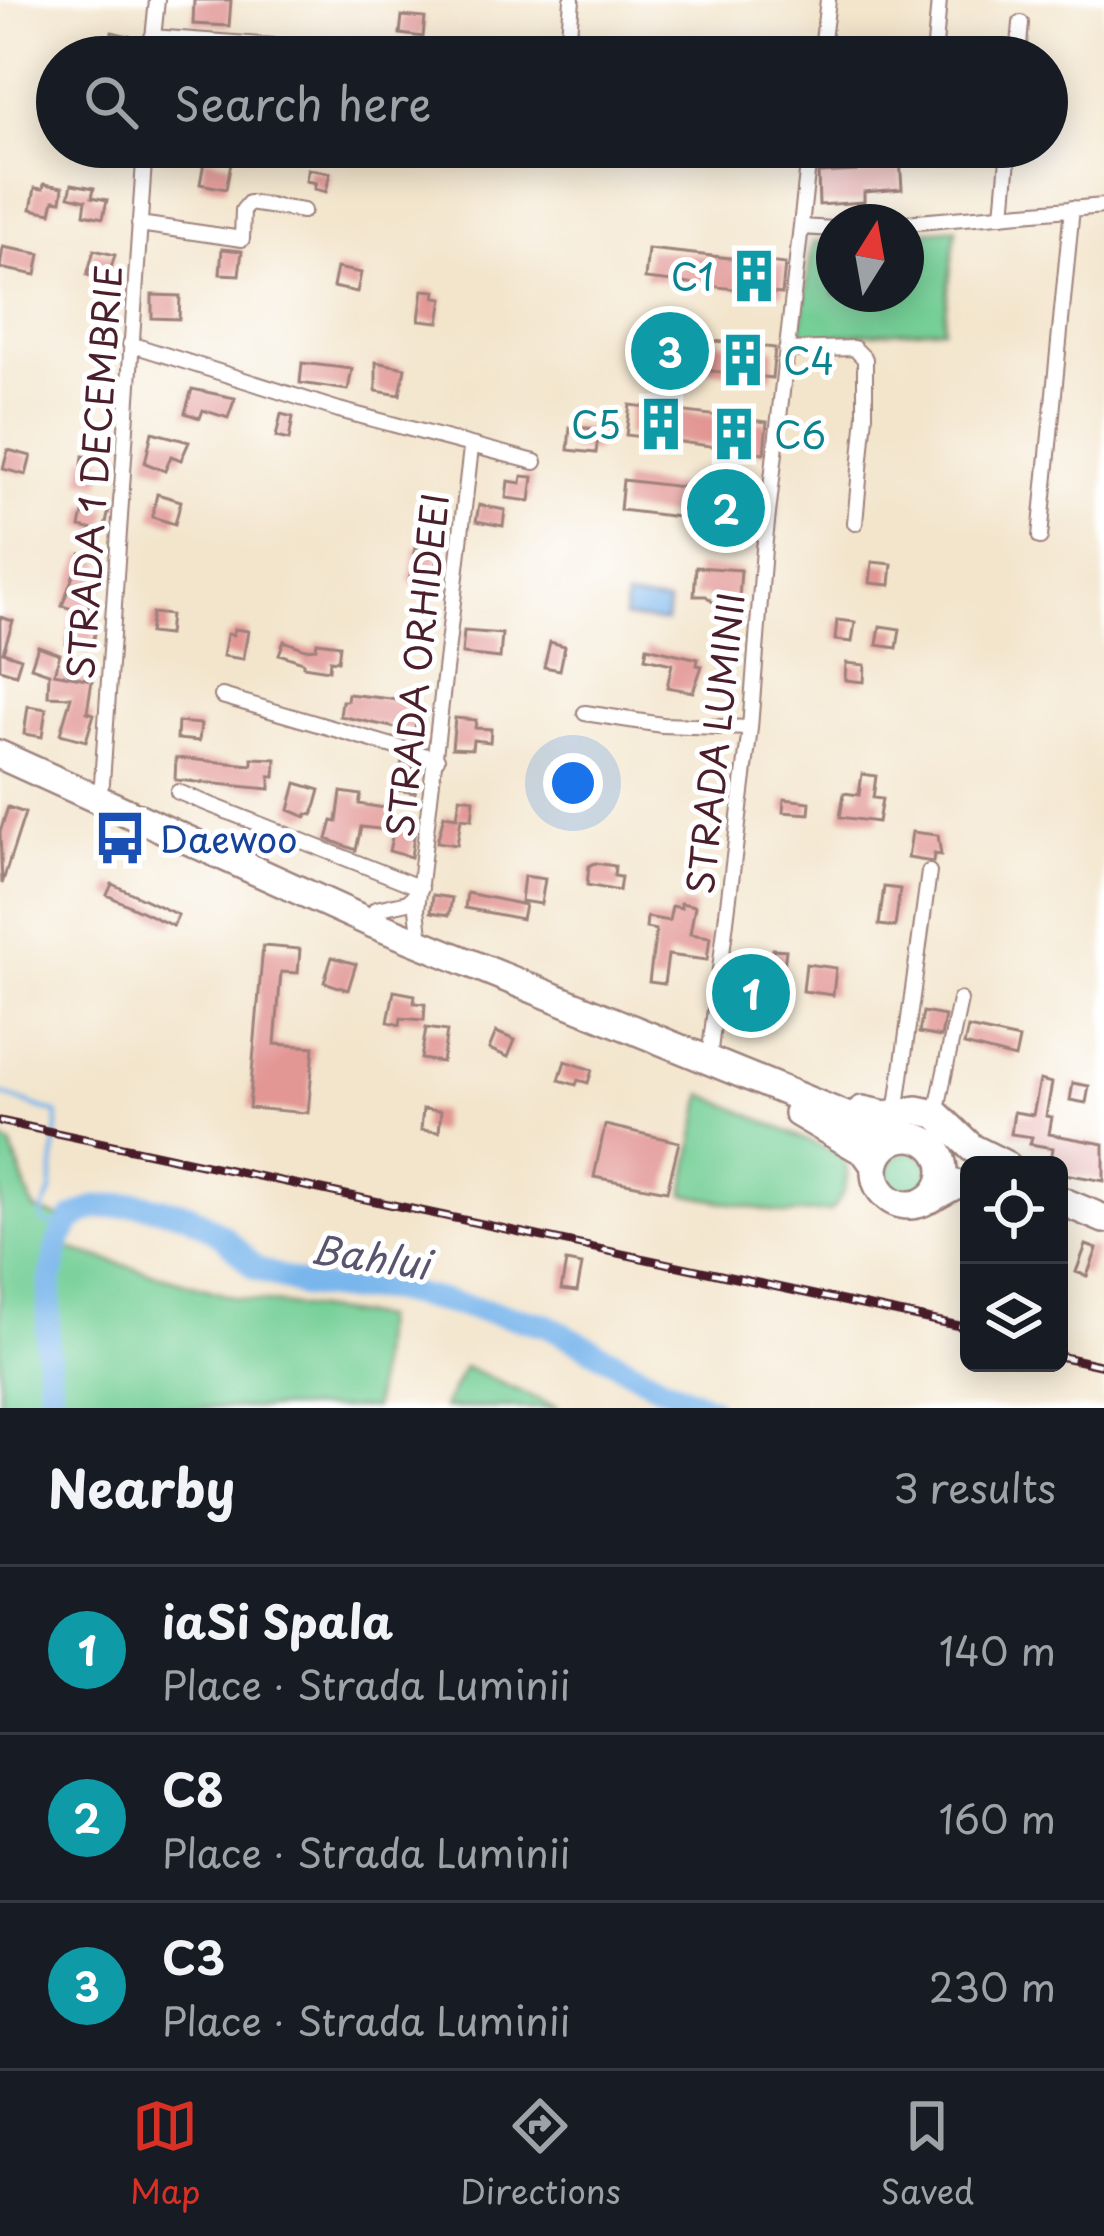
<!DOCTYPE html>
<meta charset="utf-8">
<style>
:root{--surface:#171b24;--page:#20242c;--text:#f1f3f6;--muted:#9ea1a6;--line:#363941;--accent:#d93025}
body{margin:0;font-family:"Playpen Sans",sans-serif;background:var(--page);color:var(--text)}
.controls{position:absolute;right:36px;bottom:36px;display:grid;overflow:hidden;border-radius:18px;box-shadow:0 6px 30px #0003}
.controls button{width:108px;height:108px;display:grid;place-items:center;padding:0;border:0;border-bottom:3px solid var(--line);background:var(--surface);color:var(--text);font:60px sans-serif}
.compass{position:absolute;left:816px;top:204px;width:108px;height:108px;border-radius:50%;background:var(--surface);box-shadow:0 6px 30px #0003;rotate:11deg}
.you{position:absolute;left:573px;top:783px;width:42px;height:42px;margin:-30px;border:9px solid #fff;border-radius:50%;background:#1a73e8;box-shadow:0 0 0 18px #1a73e833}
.badge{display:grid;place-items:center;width:78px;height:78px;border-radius:50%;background:var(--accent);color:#fff;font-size:39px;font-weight:700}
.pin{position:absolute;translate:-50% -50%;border:6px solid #fff;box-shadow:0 3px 12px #0006}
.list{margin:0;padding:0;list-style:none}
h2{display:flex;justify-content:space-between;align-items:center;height:156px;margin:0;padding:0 48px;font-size:51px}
h2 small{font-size:39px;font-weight:400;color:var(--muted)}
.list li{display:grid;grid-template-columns:78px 1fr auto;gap:36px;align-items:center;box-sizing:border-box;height:168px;padding:0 48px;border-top:3px solid var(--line)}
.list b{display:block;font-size:45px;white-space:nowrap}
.list p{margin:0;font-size:39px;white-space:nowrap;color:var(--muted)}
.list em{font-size:39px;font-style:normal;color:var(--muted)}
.icon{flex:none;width:66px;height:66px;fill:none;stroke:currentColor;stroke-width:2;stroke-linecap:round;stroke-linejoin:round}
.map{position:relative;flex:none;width:1104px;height:1408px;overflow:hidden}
.search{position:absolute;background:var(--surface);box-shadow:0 6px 30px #0003;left:36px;right:36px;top:36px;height:132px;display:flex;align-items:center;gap:30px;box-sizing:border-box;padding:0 42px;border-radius:66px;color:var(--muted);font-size:45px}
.sheet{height:660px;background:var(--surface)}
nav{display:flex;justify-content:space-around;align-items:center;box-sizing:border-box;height:168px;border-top:3px solid var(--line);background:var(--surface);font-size:33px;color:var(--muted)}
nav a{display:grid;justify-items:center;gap:6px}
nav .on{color:var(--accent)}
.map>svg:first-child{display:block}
.green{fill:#75cf96;stroke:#607760;stroke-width:3}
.water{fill:#79b6ec;stroke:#626a8c;stroke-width:3}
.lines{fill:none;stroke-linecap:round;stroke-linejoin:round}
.stream{stroke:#79b6ec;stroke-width:4.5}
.river{stroke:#79b6ec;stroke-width:24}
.building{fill:#e29795}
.street-casing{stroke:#9e827c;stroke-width:18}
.highway-casing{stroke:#9e827c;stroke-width:32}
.street{stroke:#fff;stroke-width:14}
.highway{stroke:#fff;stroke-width:27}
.rail-casing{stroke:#4a1f2b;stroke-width:9}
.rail{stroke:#fff;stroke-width:4.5;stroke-dasharray:14;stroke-linecap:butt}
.labels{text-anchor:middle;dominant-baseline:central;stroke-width:10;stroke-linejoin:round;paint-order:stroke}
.culture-label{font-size:36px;fill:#0d838f;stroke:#fff;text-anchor:end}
.street-label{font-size:36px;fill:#4a1f2b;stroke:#fff}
.transit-label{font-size:36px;fill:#164399;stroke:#fff;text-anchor:start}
.water-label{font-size:39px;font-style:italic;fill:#5a546f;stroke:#fff}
</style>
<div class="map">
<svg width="1104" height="1408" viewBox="0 0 1104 1408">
<rect width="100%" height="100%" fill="#fff"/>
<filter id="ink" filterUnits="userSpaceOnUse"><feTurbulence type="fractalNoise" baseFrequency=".00833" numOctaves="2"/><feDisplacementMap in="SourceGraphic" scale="24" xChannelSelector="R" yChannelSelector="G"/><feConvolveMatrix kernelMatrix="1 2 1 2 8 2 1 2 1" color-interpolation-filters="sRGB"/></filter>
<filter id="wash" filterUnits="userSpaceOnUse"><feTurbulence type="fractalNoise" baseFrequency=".004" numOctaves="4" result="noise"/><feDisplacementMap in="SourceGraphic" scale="48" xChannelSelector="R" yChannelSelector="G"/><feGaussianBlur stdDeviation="2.7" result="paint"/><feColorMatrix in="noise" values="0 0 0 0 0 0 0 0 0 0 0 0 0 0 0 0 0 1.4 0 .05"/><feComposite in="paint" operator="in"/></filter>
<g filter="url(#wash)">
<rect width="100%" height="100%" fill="#f3e5cc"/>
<path class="green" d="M956,228l-13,100 -144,10 14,-96 21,-2v54h72v-61z
M703,1094l139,62c11,20 2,40 -12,55l-44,3 -102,-20z
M0,1139l11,6 23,65 42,12 -7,27 167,49 145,20 -7,90h-374z
M888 1173a21 21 0 1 1 42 0a21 21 0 1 1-42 0Z
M464,1367l94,41h-115z"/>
<path class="water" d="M626,598l42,5 -2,19 -42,-4z"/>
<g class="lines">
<path class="stream" d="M0,1094l58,20 -7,78 -10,23 3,7 21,9"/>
<path class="river" d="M52,1408l-5,-62 3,-62 8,-40 14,-25 22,-11 44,-4 50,10 35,22 32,32 47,17 42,5 43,-1 160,36 113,61 50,22"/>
</g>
<g id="blocks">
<path class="building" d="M194,0h37l-2,26 -36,-2z
M402,16l23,2 -2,19 -23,-3z
M112,32l17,4 -5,21 -23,-4 2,-11 6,2z
M205,157l26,6 -5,26 -26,-5z
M900,158l2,31 -38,3v10l-45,3 -1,-32 38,-2 -1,-9z
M308,169l22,4 -4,19 -12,-3 2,-6 -10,-2z
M44,184l19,3 -2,14 -7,-1 -3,13 -20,-4 4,-21 8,1z
M72,184l22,4 -2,9 15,3 -4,18 -19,-4 2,-14 -17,-4z
M3,247l37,7 -4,21 -36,-7z
M222,249l20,2 -3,24 -19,-1z
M648,249l137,15 -3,30 -137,-15z
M94,250l21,5 -8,26 -20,-6z
M337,268l24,5 -4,19 -24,-5z
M423,290l13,1 -1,6 8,1 -4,24 -20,-2z
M152,295l28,1 -1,23 -27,-1z
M639,332l136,16 -3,30 -136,-16z
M376,362l29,6 -5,27 -24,-4z
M302,363l50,6 -4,21 -48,-7z
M192,389l43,9 -7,20 -25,-8 -3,8 -15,-5z
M630,405l137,17 -3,31 -138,-18z
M281,414l12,3 -4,23 -13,-3z
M570,427l29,2 -3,24 -28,-3z
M152,432l37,10 -8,18 -10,-4 -6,15 -20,-8z
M8,450l23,6 -5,19 -23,-6z
M83,456l22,3 -3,25 -22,-3z
M522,476l11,1 -3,24 -24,-3 2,-17 13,2z
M623,480l136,16 -4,30 -135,-16z
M157,494l24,7 -6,23 -23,-7z
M85,504l24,6 -5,22 -24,-5z
M479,505l26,5 -2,16 -27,-5z
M415,547l24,3 -5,35 -25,-3z
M81,554l22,6 -19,61 13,2 -5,26 -26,-5 7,-35 -11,-3z
M872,562l20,2 -2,21 -20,-2z
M696,567l45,3 -2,29 -14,-1 -9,7 -10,-9h-12z
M152,613l18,2 -2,20 -19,-2z
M0,617l13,4 -10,31 18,6 -5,16 -16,-5z
M837,620l18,2 -3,20 -17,-2z
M880,626l20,3 -3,19 -20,-3z
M234,629l14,2 -5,28 -20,-3 4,-22 6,1z
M464,631l38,3 -2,24 -38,-4z
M284,641l21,8 11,-1 1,-6 23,3 -2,16 -8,-1 -1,10 -26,-4v-4l-24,-8z
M550,642l15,4 -5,24 -16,-3z
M38,646l22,8 -6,19 38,7 -5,32 7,2 -8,27 -26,-7 11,-37 -23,-1 1,-23 -18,-6z
M647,647l51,12 -1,6 5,1 -9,26 -26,-5 5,-23 -27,-6z
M846,663l19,2 -1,17 -19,-2z
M400,692l17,4 -2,36 -75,-16 2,-15h5l1,-7 51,6z
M28,706l18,3 -4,28 -18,-3z
M455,718l21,2 -1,8 16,1 -1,13 -17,-2 -1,9 -20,-1z
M178,722l23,2 -2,17 -22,-2z
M176,758l76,7v-7l24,1 -1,18 -5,-1v13l-95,-9z
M402,761l12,3 -1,6 6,1 -4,22 -18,-3z
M862,774l14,2 -3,22 9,1 -4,23 -38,-5 4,-24 15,2z
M296,783l24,7 -7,25 -6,-1 -1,3 -17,-7z
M341,792l20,3 -2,9 32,5 -3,21 -27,-3 -5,23 -29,-11 5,-18 5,1z
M460,797l14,2 -2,20 -11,-1 -4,27 -20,-3 7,-27 13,2z
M784,799l26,3 -1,12 -26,-2z
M8,807l17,6 -23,71 -2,-52z
M395,825l20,4 -4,28 -22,-6z
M912,832l26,3 3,20 -7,-1 -1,8 -25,-4z
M595,863l20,3 -1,10 7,1 -2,14 -32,-6 2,-19z
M524,876l21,3 -4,25 -20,-3z
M112,884l66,31 -5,11 -66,-31z
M884,887l16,2 -5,38 -16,-2z
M467,893l58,12 -3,14 -57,-11z
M433,895l19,3 -3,17 -18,-3z
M681,903l14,3 -5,28 20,3 -3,23 -39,-5 -4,29 -15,-2 7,-52 -10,-2 1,-11 22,4 3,-15 9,2z
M263,946l37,3 -2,24 -17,-1 -6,72 39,3 -6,66 -59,-5z
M773,949l13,1 -3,25 -22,-2 -8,57 -14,-2 9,-73 24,4z
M332,957l24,7 -8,26 -24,-8z
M806,964l30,4 -3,27 -30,-4z
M394,991l21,4 -1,8 11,1 -1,16 -23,-2 -1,7 -12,-3z
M923,1012l22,4 -4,21 -22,-4z
M426,1028l21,3 -5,31 -21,-3z
M968,1028l51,11 -4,19 -51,-13z
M496,1032l19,8 -7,17 -19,-8z
M565,1061l27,9 -4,13 -10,-3 -2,5 -17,-5z
M1040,1080l12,3 -6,33 6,1 -3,17 55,10v37l-45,-8v-8h-9l3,-17 -23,-4 2,-7 -21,-3 3,-22 19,3z
M1073,1083l16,3 -3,17 -16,-3z
M423,1109l18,2 -2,21 -18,-2z
M605,1125l74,17 -12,49 -73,-14z
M1086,1245l11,4 -10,27 -11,-4z
M566,1262l16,3 -5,27 -16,-2z"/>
</g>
</g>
<g filter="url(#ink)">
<use href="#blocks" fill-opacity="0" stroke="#9e827c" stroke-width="3"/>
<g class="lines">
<defs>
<path id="street" d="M152,37l272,20
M151,57l6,-57
M567,57l5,-57
M821,57l7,-57
M934,57l5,-57
M1018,57l3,-34
M1003,215l6,-68
M906,223l198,-17
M139,224l103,15 1,-29 6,-7 54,8
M801,227l33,2
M130,344l209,66 196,52
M786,350l68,-2 11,11v56l-10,108
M1040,537l32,-329
M222,696l215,63
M585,713l77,12 88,3
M178,792l243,96
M95,799l7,-16 43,-636
M371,923l5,-14 32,-7 10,-10
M421,943l-4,-34 54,-461
M709,1058l41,-330 14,-179 46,-402
M896,1114l33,-242
M936,1114l24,-114"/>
<path id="highway" d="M0,755l371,168 529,215
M862,1110l23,5 32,-5 19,4 36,34 34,17
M798,1113l67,39 10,14
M875 1171a34 34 0 1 1 68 0a34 34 0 1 1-68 0Z
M930,1199l27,-15 12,2
M1059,1200l45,19"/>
</defs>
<use href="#street" class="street-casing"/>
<use href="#highway" class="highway-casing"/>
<use href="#street" class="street"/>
<use href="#highway" class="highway"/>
<defs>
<path id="rail" d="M0,1121l969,207
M1059,1356l45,10"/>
</defs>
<use href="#rail" class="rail-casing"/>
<use href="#rail" class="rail"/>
</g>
</g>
<defs>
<symbol id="building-bare" viewBox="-9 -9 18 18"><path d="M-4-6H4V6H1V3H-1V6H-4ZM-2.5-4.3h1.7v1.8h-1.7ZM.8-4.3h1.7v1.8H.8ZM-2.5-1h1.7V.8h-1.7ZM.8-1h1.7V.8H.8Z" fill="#0f9aa8" stroke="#fff" stroke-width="2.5" paint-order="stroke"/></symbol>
<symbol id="bus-bare" viewBox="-9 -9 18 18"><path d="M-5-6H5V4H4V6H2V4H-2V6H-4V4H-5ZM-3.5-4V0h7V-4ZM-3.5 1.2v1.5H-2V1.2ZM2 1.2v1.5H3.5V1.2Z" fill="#1a4fb4" stroke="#fff" stroke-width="2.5" paint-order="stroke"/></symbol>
</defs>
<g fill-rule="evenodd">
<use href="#building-bare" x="716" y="238" width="76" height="76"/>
<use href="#building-bare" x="705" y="322" width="76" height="76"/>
<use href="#building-bare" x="623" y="386" width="76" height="76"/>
<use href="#building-bare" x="696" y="396" width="76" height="76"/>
<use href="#bus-bare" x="82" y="800" width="76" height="76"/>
</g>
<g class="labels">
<g class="culture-label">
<text x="714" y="276">C1</text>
<text x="783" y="360" text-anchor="start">C4</text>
<text x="621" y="424">C5</text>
<text x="774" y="434" text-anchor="start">C6</text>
</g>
<g class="street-label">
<text transform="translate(93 472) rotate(-86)">STRADA 1 DECEMBRIE</text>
<text transform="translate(416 665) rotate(-84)">STRADA ORHIDEEI</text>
<text transform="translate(714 743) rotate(-84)">STRADA LUMINII</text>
</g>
<g class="transit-label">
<text x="160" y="838">Daewoo</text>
</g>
<g class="water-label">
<text transform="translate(370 1255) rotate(8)">Bahlui</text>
</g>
</g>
</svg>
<div class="controls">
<button><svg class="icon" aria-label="locate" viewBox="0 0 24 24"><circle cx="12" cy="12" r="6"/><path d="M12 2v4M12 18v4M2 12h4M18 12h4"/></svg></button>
<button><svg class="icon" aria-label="layers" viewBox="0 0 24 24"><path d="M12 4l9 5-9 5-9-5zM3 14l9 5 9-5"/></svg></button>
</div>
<svg class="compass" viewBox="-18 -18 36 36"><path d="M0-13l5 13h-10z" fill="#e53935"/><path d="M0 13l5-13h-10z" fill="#9ea1a6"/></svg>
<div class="you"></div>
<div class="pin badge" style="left:751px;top:993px;background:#0f9aa8">1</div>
<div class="pin badge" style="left:726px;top:508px;background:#0f9aa8">2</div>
<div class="pin badge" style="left:670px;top:351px;background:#0f9aa8">3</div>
<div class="search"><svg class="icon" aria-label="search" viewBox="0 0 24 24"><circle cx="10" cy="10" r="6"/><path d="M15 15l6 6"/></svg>Search here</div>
</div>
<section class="sheet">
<h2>Nearby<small>3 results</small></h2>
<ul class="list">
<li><span class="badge" style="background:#0f9aa8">1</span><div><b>iaSi Spala</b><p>Place · Strada Luminii</p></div><em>140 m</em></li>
<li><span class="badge" style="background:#0f9aa8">2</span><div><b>C8</b><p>Place · Strada Luminii</p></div><em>160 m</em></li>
<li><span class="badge" style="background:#0f9aa8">3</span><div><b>C3</b><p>Place · Strada Luminii</p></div><em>230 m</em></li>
</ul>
</section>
<nav>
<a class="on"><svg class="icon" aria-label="map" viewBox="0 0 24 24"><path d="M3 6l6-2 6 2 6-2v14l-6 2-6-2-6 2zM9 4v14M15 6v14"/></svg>Map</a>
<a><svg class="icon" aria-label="directions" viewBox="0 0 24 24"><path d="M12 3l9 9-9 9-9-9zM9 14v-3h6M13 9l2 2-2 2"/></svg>Directions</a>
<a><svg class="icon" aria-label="saved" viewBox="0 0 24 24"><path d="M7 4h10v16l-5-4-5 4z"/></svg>Saved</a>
</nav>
